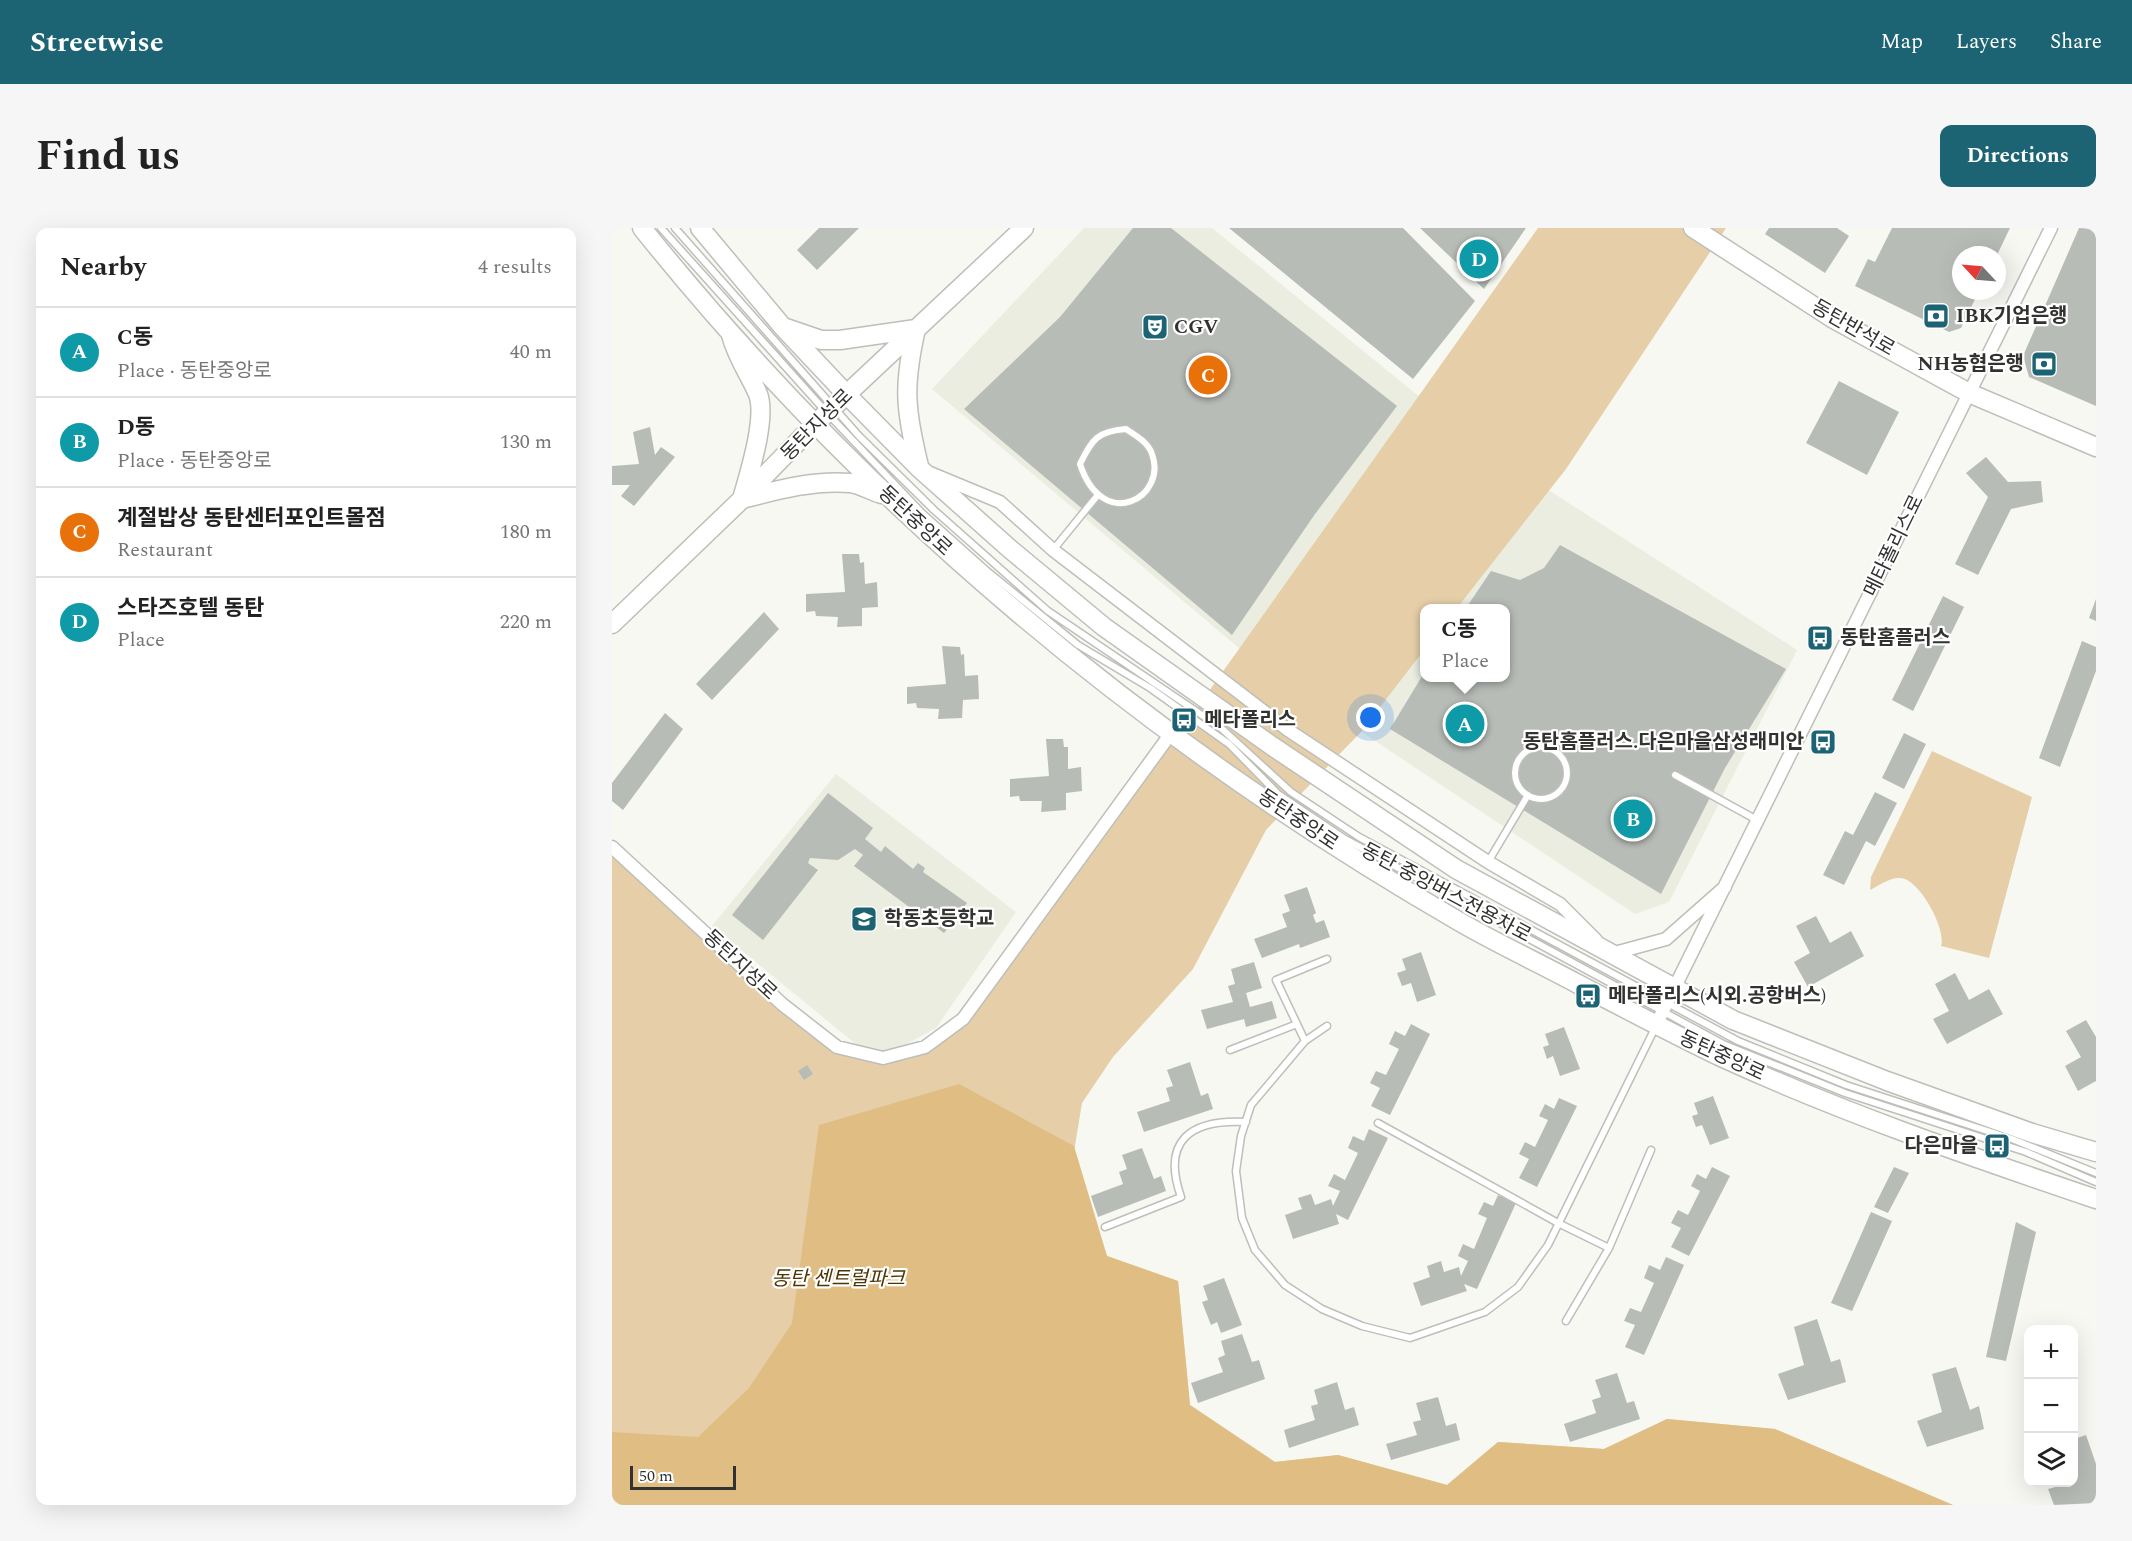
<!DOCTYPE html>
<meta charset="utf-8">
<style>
:root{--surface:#fff;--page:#f6f6f6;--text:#222;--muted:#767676;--line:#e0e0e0;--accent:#1c6373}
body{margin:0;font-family:Spectral,"Noto Sans KR",serif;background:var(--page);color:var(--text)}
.controls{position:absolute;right:18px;bottom:18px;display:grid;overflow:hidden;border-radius:12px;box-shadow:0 6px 24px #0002}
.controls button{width:54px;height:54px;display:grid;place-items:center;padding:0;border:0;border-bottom:2px solid var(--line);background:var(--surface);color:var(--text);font:30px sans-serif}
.compass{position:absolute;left:1340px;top:18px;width:54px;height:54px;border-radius:50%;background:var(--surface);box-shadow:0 6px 24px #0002;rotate:296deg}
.scale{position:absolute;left:18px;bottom:15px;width:106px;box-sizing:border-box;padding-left:6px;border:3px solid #323331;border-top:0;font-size:16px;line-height:21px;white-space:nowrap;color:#323331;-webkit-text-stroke:4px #fff;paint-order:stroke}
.you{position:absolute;left:759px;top:490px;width:21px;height:21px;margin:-15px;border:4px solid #fff;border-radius:50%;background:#1a73e8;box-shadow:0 0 0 9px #1a73e833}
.badge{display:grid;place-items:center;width:39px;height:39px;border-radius:50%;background:var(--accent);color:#fff;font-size:20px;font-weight:700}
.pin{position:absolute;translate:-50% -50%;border:3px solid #fff;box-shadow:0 2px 6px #0006}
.popup{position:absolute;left:808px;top:376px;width:90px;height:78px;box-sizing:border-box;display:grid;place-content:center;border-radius:12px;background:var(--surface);filter:drop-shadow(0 2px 4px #0005);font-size:20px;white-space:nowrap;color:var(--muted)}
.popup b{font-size:22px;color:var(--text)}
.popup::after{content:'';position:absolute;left:50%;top:100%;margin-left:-12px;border:12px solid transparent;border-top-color:var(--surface)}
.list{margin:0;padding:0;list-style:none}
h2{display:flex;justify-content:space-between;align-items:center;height:78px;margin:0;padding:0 24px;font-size:26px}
h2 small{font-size:20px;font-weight:400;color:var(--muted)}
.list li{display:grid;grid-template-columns:39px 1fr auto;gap:18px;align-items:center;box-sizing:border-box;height:90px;padding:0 24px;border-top:2px solid var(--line)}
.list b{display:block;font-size:22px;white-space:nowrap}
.list p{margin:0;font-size:20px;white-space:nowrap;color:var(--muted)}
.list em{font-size:20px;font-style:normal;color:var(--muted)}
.icon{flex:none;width:33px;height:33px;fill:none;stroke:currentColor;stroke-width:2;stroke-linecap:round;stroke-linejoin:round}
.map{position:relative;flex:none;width:1484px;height:1277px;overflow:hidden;border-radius:12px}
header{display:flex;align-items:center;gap:36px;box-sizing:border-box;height:84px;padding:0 30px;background:var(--accent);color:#fff}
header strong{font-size:28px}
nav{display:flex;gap:33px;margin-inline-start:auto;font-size:21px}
.intro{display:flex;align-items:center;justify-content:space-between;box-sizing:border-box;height:144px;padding:0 36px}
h1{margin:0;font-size:42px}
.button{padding:15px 27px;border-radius:12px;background:var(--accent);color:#fff;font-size:21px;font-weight:700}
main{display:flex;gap:36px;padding:0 36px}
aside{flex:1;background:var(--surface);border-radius:12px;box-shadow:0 6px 24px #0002}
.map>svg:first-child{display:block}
.built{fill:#eaede0;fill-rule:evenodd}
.green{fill:#e6cfa8}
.forest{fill:#e0be83}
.building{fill:#b8bcb7}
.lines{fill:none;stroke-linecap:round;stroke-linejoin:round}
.lane-casing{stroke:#bdbfb9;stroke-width:9}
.street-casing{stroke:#bdbfb9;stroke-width:15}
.secondary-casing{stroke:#bdbfb9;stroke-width:21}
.lane{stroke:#fff;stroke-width:6}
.street{stroke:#fff;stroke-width:12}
.secondary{stroke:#fff;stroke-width:18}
.labels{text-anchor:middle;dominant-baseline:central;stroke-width:4.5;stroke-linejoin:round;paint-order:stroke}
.poi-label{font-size:20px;font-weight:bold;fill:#323331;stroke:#fff;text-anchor:start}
.street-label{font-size:20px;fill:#323331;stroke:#fff}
.park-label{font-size:20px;font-style:italic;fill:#4d3604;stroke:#fff}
</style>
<header>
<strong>Streetwise</strong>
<nav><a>Map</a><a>Layers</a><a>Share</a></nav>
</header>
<div class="intro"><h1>Find us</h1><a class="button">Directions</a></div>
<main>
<aside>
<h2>Nearby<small>4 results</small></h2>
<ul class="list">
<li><span class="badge" style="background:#0f9aa8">A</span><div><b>C동</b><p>Place · 동탄중앙로</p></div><em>40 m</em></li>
<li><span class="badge" style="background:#0f9aa8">B</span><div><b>D동</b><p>Place · 동탄중앙로</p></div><em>130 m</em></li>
<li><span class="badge" style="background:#e8710a">C</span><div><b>계절밥상 동탄센터포인트몰점</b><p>Restaurant</p></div><em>180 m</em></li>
<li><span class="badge" style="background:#0f9aa8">D</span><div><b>스타즈호텔 동탄</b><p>Place</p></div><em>220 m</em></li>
</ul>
</aside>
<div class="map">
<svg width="1484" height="1277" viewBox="0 0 1484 1277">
<rect width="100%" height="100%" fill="#f7f8f2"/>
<path class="built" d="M472,0h128l268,218 317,204 -128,252 -34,12 -383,-255 -320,-270zM812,380h82v70h-82z
M224,546l180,138 -80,116 -33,18 -34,9 -157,-129z"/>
<path class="green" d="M926,0h188l-160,241 -109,139h-33v42l-63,82 -95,98 -73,139 -80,88 -31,46 -9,55 34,98 71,25 12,124 85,57 63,-7 109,30 51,-43 106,7 63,-30 108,10 178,76h-1341v-658l225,200 46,11 42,-11 38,-28 202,-266z
M1320,523l100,46 -43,161 -48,-12c6,-16 -22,-68 -41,-68 -9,-1 -22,8 -30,12l1,-13z"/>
<path class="forest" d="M347,856l115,62 33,110 71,25 12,124 85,57 63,-7 109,30 51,-43 106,7 63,-30 108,10 178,76h-1341v-73l86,5 51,-49 43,-65 27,-198z"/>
<path class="building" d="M207,0h40l-42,42 -20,-20z
M521,0h38l226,178 -82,108 -83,121 -268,-226 96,-92z
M617,0h174l72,73 -62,78z
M808,0h106l-42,61z
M1157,0h68l12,8 -24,37 -60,-39z
M1280,0h118l-13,27h-36v36h18l-18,37 -12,4 -94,-46 13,-27 7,3z
M1467,0l17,1v177l-67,-29 -6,-21z
M1227,153l60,31 -32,63 -61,-32z
M38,199l5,28 6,-8 14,10 -41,49 -13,-10 9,-11h-18v-19l27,-2 -6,-32z
M1374,229l22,25 33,-1 2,21 -32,7 -33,66 -23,-11 33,-67 -22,-24z
M948,317l226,124 -61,99 -64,126 -271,-165 34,-56v5h82v-70h-40l25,-37 29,9 24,-12z
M230,326h17l1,9 4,-1 1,22 12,-2 1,25 -16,1v18l-25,1 1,-10 -22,-1 -1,-5 -9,1v-18l39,-2z
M1331,368l21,11 -51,104 -21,-11z
M1484,371v22l-7,-3z
M152,384l15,17 -67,71 -16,-16z
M1470,413l14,6v24l-36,96 -21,-9z
M330,418l18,1 1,8 3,-1 1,22 13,-1 1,24 -16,1 -1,18 -24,1 1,-10 -22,-1 -1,-5 -9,1v-17l39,-3z
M53,485l18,16 -60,81 -11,-9v-18z
M1292,505l22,11 -22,45 -22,-11z
M434,511h17l1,8h4v22l13,-2 1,24 -16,2v17l-25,2 1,-11h-22l-1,-5 -9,1v-18l39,-3z
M1263,564l22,11 -22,43 -9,-5 -22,44 -21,-10 22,-44 8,4z
M216,565l45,35 -8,11 16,13 4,-6 28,23 5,-6 7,5 -2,4 44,31 -23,30 -90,-67 9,-11 -8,-6 -17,11 -28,-2 -2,5 10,7 -55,70 -31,-25z
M695,659l9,26 -3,2 3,8 8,-3 6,17 -30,11 -1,-4 -37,14 -8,-19 33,-12 -5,-13 8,-3 -6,-16z
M1204,688l14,27 21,-12 13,25 -56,31 -14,-25 16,-9 -14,-27z
M809,724l15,43 -19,7 -6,-19 -9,3 -5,-13 9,-3 -4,-11z
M642,734l8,26 -16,5 4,14 22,-6 5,17 -31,9 -2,-8 -37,10 -6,-19 32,-8 -5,-16 7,-2 -4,-15z
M1343,745l14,27 20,-11 14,25 -56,30 -14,-25 16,-8 -14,-27z
M1474,792l10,17v44l-18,10 -13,-25 16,-9 -15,-26z
M799,796l19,10 -40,81 -19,-9 9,-18 -10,-5 6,-12 10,4 13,-26 -10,-5 6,-13 10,5z
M952,799l16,42 -20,7 -7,-20 -6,3 -4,-12 6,-2 -4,-11z
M578,834l11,34 7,-3 5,16 -69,23 -7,-20 33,-11 -4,-13 7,-2 -6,-16z
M195,837l6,9 -9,6 -6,-9z
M1101,868l16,42 -19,7 -8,-20 -6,2 -4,-11 6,-2 -4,-11z
M947,870l18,8 -40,81 -18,-9 10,-19 -10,-5 6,-12 10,5 13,-27 -9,-4 6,-12 9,5z
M757,901l19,9 -40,82 -12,-6 3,10 -46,15 -8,-24 17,-6 -4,-11 13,-4 4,11 16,-6 2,7 7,-15 -12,-5 6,-12 11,6 13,-27 -10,-5 5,-12 11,5z
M530,920l12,31 7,-3 5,15 -68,26 -7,-21 32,-12 -4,-12 8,-3 -5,-14z
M1100,939l18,9 -41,80 -18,-9 10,-19 -10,-5 7,-13 10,5 12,-24 -9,-5 6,-12 9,5z
M1282,939l15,6 -21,40 -14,-6z
M886,967l18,8 -39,86 -13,-5 3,7 -46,15 -8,-23 17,-6 -3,-11 14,-5 3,11 15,-5 2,9 7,-15 -10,-5 5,-12 11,5 13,-31 -9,-4 6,-12 9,4z
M1259,984l21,9 -40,90 -21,-8z
M1404,994l20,10 -30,129 -20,-4z
M1054,1029l18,8 -40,90 -19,-8 10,-22 -11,-4 6,-13 11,4 13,-29 -10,-5 5,-13 11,5z
M612,1050l18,47 -21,8 -4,-11 -6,3 -9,-23 6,-2 -5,-14z
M1205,1091l14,43 9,-3 6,23 -58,18 -10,-26 26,-9 -10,-38z
M630,1106l10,28 7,-2 6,19 -67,24 -7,-20 32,-11 -5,-14 7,-3 -4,-14z
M1344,1139l14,43 9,-4 5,23 -57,18 -10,-26 25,-9 -10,-38z
M1005,1145l10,30 7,-2 6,18 -70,23 -6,-18 32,-11 -4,-13 9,-3 -6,-17z
M725,1154l8,28 9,-3 5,18 -70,23 -5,-18 31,-10 -4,-14 7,-2 -4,-14z
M826,1169l8,29 10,-3 4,17 -69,20 -5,-16 31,-9 -4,-13 8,-2 -5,-17z
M1474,1207l10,29v39l-42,2 -6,-16 26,-7v-43z"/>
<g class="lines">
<defs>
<path id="lane" d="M49,0l166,185 95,100 65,58 91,74 72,43 79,56 49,50 67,45 378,205 122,49 181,59 70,30
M63,0l184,208 75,74 114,101 173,117 70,64 68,45 379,204 108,44 166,54 84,34
M514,201c10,7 22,13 26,25 16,43 -49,80 -72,10 12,-25 18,-33 46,-35z
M441,322l44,-54
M903 545a26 26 0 1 1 52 0a26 26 0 1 1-52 0Z
M1063,547l82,45
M876,634l40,-67
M715,798l-22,15 -54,64 -10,31 -5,35 6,47 13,32 30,35 37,24 40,17 48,12 75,-26 33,-25 30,-42 108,-219
M693,813l-29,-61 51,-21
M618,822l67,-26
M766,895l180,100 51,25 42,-98
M493,999l76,-30c-20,-57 10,-78 65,-75
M954,1093l43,-73"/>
<path id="street" d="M318,245l70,29 53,48 235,180 200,132 72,42 36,36
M0,619l170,157 55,43 46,11 42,-11 38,-28 209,-287
M999,726l55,-15 59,-52
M1044,797l395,-797"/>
<path id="secondary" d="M30,0c225,281 506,514 818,694 38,22 79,41 118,62 48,25 95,50 143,73 122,56 248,99 375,142
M88,0l82,98 65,69 72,73 91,81 94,78 168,119 184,123 277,151 154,61 145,52 64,19
M1081,0l139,90 137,75 127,54
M174,100l35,12h19l76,-11c-13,57 -11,80 3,137
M119,107c7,25 18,38 27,59 9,24 -9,80 -16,105 35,-9 71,-19 108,-16 10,1 21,8 31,11
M0,396l130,-125 73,-75 209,-196"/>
</defs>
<use href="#lane" class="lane-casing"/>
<use href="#street" class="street-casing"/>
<use href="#secondary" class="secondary-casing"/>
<use href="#lane" class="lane"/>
<use href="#street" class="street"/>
<use href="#secondary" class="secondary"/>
</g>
<defs>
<symbol id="bank-square" viewBox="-11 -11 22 22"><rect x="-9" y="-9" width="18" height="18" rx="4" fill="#1c6373" stroke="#fff"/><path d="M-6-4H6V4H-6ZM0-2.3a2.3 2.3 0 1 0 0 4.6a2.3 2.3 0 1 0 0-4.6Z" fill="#fff"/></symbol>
<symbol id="theatre-square" viewBox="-11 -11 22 22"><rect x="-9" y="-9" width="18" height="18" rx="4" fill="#1c6373" stroke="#fff"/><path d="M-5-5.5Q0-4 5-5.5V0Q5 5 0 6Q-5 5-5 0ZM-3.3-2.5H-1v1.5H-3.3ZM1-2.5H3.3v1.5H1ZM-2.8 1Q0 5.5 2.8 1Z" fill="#fff"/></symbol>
<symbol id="bus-square" viewBox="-11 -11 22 22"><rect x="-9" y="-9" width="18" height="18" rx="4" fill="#1c6373" stroke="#fff"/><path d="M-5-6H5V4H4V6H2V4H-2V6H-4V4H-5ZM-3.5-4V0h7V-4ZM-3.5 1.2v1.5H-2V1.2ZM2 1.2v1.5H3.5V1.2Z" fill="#fff"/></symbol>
<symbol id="school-square" viewBox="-11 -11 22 22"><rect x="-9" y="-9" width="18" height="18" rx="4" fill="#1c6373" stroke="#fff"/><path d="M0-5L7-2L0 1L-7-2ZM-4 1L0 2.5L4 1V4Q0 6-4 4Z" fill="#fff"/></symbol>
</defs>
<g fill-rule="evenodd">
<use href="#bank-square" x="1309" y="73" width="30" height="30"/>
<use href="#theatre-square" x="528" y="84" width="30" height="30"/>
<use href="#bank-square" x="1417" y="121" width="30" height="30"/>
<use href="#bus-square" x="1193" y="395" width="30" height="30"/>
<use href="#bus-square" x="557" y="477" width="30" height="30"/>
<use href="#bus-square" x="1196" y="499" width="30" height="30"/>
<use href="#school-square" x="237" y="676" width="30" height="30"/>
<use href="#bus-square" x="961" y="753" width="30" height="30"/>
<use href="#bus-square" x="1370" y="903" width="30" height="30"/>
</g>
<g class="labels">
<g class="poi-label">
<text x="1344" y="88">IBK기업은행</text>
<text x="562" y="99">CGV</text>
<text x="1412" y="136" text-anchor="end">NH농협은행</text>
<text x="1228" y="410">동탄홈플러스</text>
<text x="592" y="492">메타폴리스</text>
<text x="1192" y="514" text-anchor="end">동탄홈플러스.다은마을삼성래미안</text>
<text x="272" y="691">학동초등학교</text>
<text x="996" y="768">메타폴리스(시외.공항버스)</text>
<text x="1366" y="918" text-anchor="end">다은마을</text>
</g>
<g class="street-label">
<text transform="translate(1241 100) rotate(30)">동탄반석로</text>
<text transform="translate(205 197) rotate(-45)">동탄지성로</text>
<text transform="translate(303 293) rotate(43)">동탄중앙로</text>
<text transform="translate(1282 318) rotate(-64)">메타폴리스로</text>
<text transform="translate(686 592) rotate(34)">동탄중앙로</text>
<text transform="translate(834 665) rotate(28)">동탄 중앙버스전용차로</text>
<text transform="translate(128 737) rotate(43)">동탄지성로</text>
<text transform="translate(1110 828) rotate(25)">동탄중앙로</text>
</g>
<g class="park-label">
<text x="226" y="1051">동탄 센트럴파크</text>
</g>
</g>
</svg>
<div class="controls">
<button>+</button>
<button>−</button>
<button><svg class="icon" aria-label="layers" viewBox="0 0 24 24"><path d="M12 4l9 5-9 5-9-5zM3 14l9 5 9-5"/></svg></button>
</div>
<svg class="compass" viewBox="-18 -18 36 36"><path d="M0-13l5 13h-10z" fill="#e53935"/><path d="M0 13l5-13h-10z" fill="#767676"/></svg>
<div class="scale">50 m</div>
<div class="you"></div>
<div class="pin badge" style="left:853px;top:496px;background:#0f9aa8">A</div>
<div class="popup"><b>C동</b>Place</div>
<div class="pin badge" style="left:1021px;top:591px;background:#0f9aa8">B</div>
<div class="pin badge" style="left:596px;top:147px;background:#e8710a">C</div>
<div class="pin badge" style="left:867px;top:31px;background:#0f9aa8">D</div>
</div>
</main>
